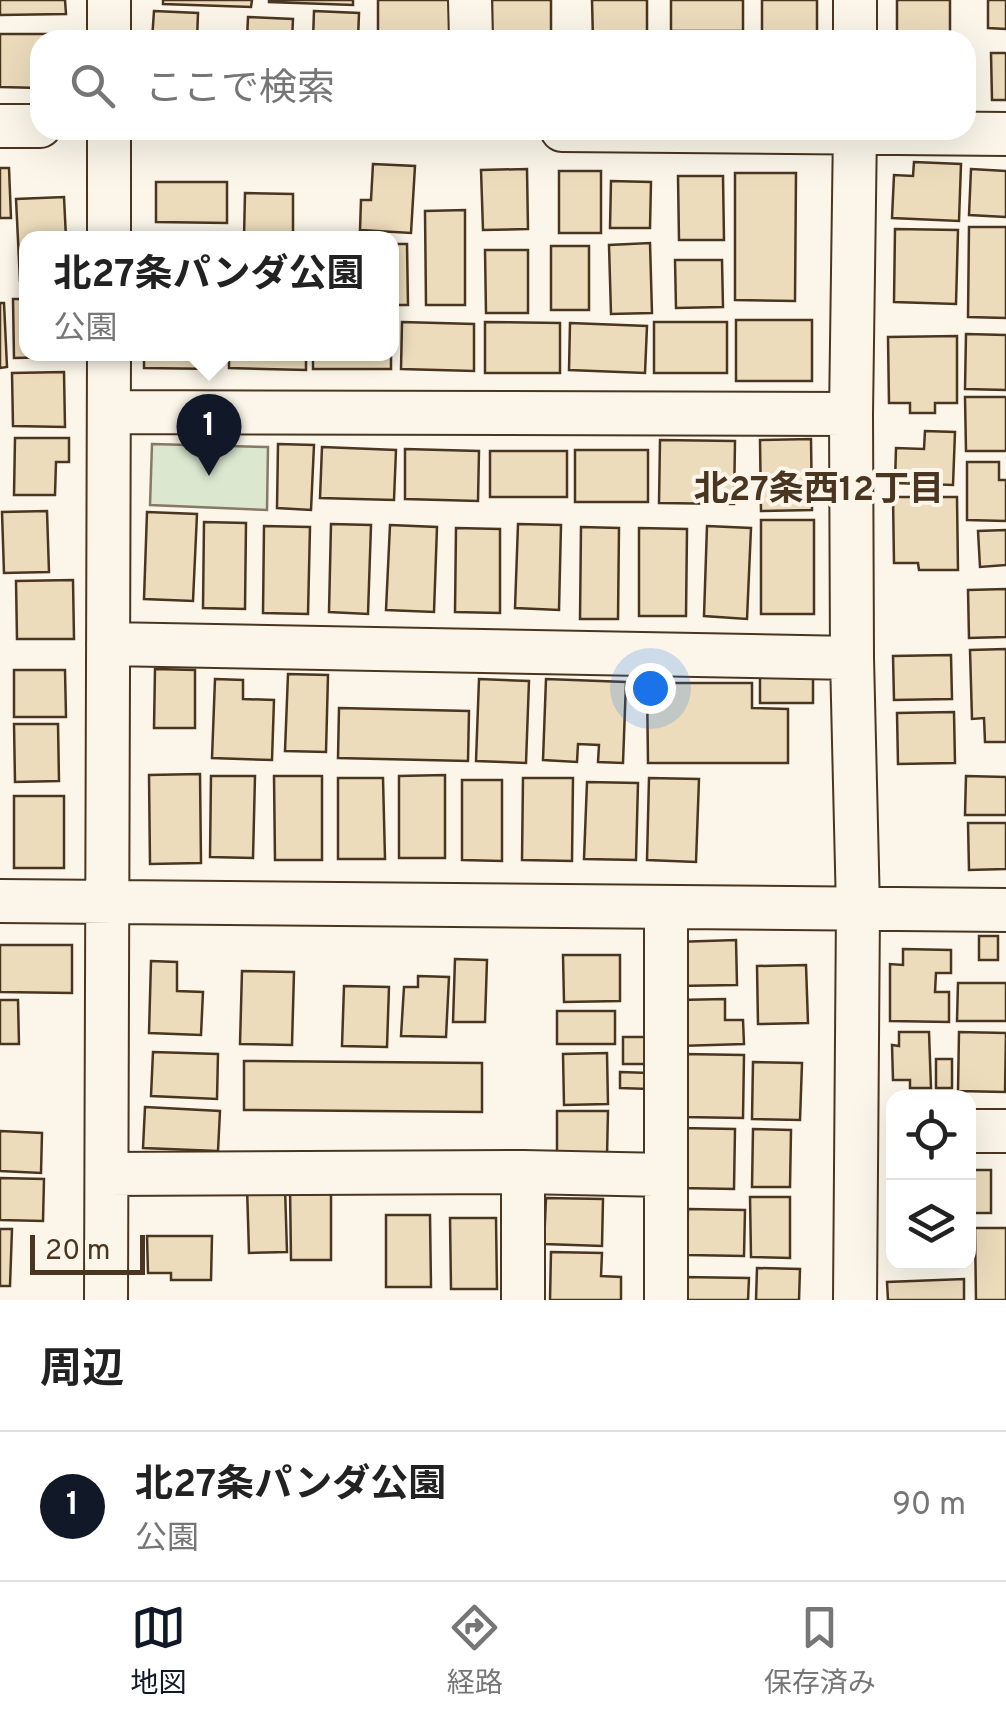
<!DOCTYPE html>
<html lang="ja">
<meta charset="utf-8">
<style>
:root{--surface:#fff;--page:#f6f6f6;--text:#222;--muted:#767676;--line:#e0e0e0;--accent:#111827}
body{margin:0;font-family:Overpass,"Noto Sans JP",sans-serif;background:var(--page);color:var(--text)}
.controls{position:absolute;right:30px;bottom:30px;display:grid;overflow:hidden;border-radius:20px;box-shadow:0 10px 40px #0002}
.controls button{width:90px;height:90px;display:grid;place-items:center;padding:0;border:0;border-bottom:2px solid var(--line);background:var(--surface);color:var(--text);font:50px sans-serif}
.scale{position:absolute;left:30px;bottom:25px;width:115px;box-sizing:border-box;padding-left:10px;border:5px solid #4a3520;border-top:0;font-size:28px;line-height:35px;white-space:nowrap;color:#4a3520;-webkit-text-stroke:8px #fbf6e9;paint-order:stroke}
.you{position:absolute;left:650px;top:688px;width:35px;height:35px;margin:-25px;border:8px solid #fff;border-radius:50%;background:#1a73e8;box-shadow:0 0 0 15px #1a73e833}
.badge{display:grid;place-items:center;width:65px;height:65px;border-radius:50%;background:var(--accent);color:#fff;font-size:32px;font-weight:700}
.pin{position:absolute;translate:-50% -82px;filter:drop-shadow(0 2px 5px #0008)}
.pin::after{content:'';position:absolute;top:52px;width:35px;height:30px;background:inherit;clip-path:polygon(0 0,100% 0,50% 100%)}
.popup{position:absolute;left:19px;top:231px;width:380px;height:130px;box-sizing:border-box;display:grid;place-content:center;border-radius:20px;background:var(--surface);filter:drop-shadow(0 2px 8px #0005);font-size:32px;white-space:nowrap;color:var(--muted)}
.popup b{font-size:38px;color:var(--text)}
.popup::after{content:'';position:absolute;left:50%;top:100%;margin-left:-20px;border:20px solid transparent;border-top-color:var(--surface)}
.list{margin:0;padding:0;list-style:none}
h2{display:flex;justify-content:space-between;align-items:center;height:130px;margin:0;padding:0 40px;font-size:42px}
h2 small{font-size:32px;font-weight:400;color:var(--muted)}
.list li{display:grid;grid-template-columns:65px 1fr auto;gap:30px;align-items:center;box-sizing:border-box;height:150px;padding:0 40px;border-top:2px solid var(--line)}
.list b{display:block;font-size:38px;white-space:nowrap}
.list p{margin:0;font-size:32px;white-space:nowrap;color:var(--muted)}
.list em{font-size:32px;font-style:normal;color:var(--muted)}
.icon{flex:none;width:55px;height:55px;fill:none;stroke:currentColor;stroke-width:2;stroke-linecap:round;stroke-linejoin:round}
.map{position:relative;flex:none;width:1006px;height:1300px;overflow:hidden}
.search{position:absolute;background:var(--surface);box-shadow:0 10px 40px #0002;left:30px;right:30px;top:30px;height:110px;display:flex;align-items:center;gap:25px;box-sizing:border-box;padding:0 35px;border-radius:30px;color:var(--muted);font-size:38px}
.sheet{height:280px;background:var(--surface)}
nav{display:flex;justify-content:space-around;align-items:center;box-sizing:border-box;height:140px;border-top:2px solid var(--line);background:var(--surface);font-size:28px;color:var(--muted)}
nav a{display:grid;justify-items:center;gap:5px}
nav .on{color:var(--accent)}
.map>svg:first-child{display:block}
.park{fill:#dce7d0;stroke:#887966;stroke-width:2.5}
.building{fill:#ecdcbc;stroke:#4a3520;stroke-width:2.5}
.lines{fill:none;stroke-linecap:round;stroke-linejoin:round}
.minor-casing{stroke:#4a3520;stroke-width:46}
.minor{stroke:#fbf6e9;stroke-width:42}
.labels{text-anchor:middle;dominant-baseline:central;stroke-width:8;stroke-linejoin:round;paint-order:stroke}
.neighbourhood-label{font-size:35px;font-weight:bold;fill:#4a3520;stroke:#fbf6e9}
</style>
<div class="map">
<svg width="1006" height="1300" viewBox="0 0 1006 1300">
<rect width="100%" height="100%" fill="#fbf6e9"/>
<path class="park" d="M152,444l116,3 -1,63 -117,-5z"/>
<path class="building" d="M0,0h65l1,14 -66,1z
M163,0h89l-1,7 -88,-3z
M269,0h84v5l-84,-3z
M378,0h74v40h-74z
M492,0h59v40h-59z
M592,0h55v40h-54z
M671,0h72v31h-72z
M762,0h55v32l-55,-1z
M897,0h53v40h-53z
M988,0h18v29l-18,-1z
M154,11l44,2 -1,27h-45z
M314,11l45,2 -1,27h-45z
M248,17l45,2 -1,21h-45z
M0,34h62v6h-22v48l-40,-1z
M991,53h15v47h-14z
M914,162l47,2 -2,57 -67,-3 2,-43 19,1z
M373,164l42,2 -4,67 -51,-3 1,-30h10z
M0,168h9l2,50h-11z
M527,169l1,60 -45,1 -2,-60z
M971,169l35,2v46l-37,-2z
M559,171h42v62h-42z
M735,173h61l-1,128 -60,-1z
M678,176h45l1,64h-45z
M611,181l40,1 -1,46h-40z
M156,182h71v41l-71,-1z
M245,193l48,1v44h-49z
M64,197l2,41h-40v43h-6l-4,-82z
M465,210v95h-39l-1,-94z
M969,227h37v91l-38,-1z
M895,229l63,1 -2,74 -62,-2z
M650,243l2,70 -41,1 -2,-69z
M392,244h15l1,61h-16z
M551,246h38v64h-38z
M485,250h43v63h-42z
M675,260h47l1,47 -47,1z
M13,299h13v55h37v3l-49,1z
M0,303h4l3,64 -7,1z
M736,320h76v61h-76z
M402,322l72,2v47l-73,-2z
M485,322l75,1v50h-75z
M654,322h73v51h-73z
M570,323l77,3 -2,47 -76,-3z
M966,334l40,1v55l-41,-1z
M957,336v67h-22v10h-25v-10h-21l-1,-66z
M144,354h74v15l-74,-1z
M229,354h77v16l-77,-2z
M313,354h78v15h-78z
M64,372l1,55 -52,-1 -1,-53z
M965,397h41v54h-40z
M925,431l30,1 -2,53 -58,-2 1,-35 28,1z
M15,438h54v24h-13l-1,33h-41z
M811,439l1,71 -51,1 -1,-71z
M660,440l75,1 -1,63 -75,-1z
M278,444l36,1 -3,65 -34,-2z
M322,447l74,3 -2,50 -74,-2z
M405,449l74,2 -1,50 -73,-2z
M575,450h73v52h-73z
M490,451h77v46h-77z
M967,462h32v18h7v41l-39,-1z
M893,497h64l1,73h-39l-1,-7h-24z
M47,511l2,61 -45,1 -2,-61z
M147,512l50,2 -4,87 -49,-2z
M761,520h53v94h-53z
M204,522l42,1 -1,86 -42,-1z
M331,524l40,1 -3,89 -39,-2z
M518,524l43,1 -2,85 -44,-2z
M390,525l47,2 -3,85 -48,-2z
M264,526l46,1 -2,87 -45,-1z
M707,526l44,2 -4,91 -43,-3z
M581,527l38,1 -1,91h-38z
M456,528l44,1v84l-45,-1z
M639,528l48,1 -1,87h-47z
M1006,530v35l-26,2 -2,-36z
M73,580l1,59h-57l-1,-58z
M1006,589v48l-37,1 -1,-48z
M1006,649v93h-21l-1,-24 -12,1 -2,-69z
M951,655l1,44 -58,1 -1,-44z
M155,669l40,1v58h-41z
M14,670h51l1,47h-52z
M813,673v30h-53v-29z
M288,674l40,1 -2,77 -41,-1z
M215,679l28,1v19l31,1 -2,60 -60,-2z
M479,679l50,2 -3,82 -50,-2z
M546,679l80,3 -3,81 -25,-1 1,-17 -21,-1 -1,18 -34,-2z
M647,683h105v25l36,1v54h-140z
M339,708l130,3 -1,50 -130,-3z
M954,712l1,51 -57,1 -1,-51z
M14,724h44l1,57 -44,1z
M200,774l1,89 -51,1 -1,-89z
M445,775v83h-46v-82z
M211,776h44l-2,82 -43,-1z
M274,776h48v84h-47z
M966,776l40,1v38h-41z
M338,778h45l2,81h-47z
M523,778h50l-1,83 -50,-1z
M649,778l50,1 -3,83 -49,-2z
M462,780h40v81l-40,-1z
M587,782l51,1 -2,77 -52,-1z
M14,796h50v72h-50z
M968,823h38v46l-37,1z
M979,936h19v24h-19z
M736,940l1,45 -61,1 -1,-44z
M0,945h72v48l-72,-1z
M903,949l48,1v23h-15l-1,19h14v30l-59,-1v-57l13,1z
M563,955h57v46l-56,1z
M455,959l32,1 -2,62h-32z
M151,961l26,1v29l26,1 -2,43 -52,-2z
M806,965l2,58 -50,1 -1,-58z
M242,971l52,1 -2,73 -52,-1z
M418,976l31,1 -3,60 -45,-1 3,-49h14z
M958,983h48v38h-49z
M344,986l45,1 -2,60 -45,-1z
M725,999v21h18l1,24 -65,2 -1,-46z
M0,1000h18l1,44h-19z
M557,1011h58v33h-58z
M899,1032h30l2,56h-21v-8h-17l-1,-35 7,1z
M959,1032l47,1 -1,59 -47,-1z
M623,1037h26v27h-26z
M153,1052l65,2 -1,45 -66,-3z
M607,1053l1,51 -44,1 -1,-51z
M683,1054l61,1 -1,63 -60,-1z
M936,1059h16v29h-16z
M244,1061l238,2v49l-238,-2z
M753,1062l49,1 -2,57 -48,-1z
M620,1072l29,1v16l-29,-1z
M145,1107l75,4 -2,40 -75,-3z
M557,1111h51l-1,45 -50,-1z
M680,1128l55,1 -1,60 -54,-1z
M753,1129l38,1 -1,57h-38z
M0,1131l42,2 -1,40 -41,-2z
M968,1170h23v43h-23z
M0,1178l44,1 -1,42 -43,-1z
M247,1187h38l2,65 -38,1z
M290,1187h41v73h-40z
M750,1197h40v61l-39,-1z
M546,1198l57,1 -1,47 -58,-2z
M688,1209l57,1 -1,46 -57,-1z
M386,1215h44l1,72h-45z
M450,1218h46l1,71h-46z
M975,1228h31v72h-30z
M0,1229h12l-2,57h-10z
M147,1236h65l-1,44h-40v-7h-23z
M551,1252l51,1 -1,23 20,1v23h-71z
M757,1268l43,1 -1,31h-43z
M683,1277l66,1 -1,22h-65z
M964,1279v21h-76l-1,-18z"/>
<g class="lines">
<defs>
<path id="minor" d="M470,0l1,40
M855,0v40
M109,40v-40
M0,126h40
M562,130l444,4
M109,238v-108
M109,412l742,2
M108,644l744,14
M0,901l1006,9
M968,1131h38
M107,1174l416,-2 143,3
M106,1300l3,-946
M523,1300v-128
M666,1300v-393
M855,1300l3,-391 -6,-251 -1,-244 4,-284"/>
</defs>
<use href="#minor" class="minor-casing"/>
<use href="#minor" class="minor"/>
</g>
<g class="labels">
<g class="neighbourhood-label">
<text x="819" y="491">北27条西12丁目</text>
</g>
</g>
</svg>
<div class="controls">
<button><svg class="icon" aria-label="locate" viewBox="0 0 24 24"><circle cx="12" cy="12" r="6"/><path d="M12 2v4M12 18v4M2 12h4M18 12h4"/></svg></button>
<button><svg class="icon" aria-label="layers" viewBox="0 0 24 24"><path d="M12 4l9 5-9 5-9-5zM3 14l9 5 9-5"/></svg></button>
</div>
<div class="scale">20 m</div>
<div class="you"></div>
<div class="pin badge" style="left:209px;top:476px">1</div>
<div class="popup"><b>北27条パンダ公園</b>公園</div>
<div class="search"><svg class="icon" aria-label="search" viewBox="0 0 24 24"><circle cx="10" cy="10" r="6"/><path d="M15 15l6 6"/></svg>ここで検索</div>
</div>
<section class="sheet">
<h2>周辺<small></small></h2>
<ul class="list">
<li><span class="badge">1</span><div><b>北27条パンダ公園</b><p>公園</p></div><em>90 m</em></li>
</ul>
</section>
<nav>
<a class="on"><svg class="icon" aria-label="map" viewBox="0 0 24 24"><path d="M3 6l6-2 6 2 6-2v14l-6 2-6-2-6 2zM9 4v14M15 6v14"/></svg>地図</a>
<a><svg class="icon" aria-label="directions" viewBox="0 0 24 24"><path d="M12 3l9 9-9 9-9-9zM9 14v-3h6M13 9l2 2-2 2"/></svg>経路</a>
<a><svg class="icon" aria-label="saved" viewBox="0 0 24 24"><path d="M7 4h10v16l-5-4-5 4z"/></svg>保存済み</a>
</nav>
